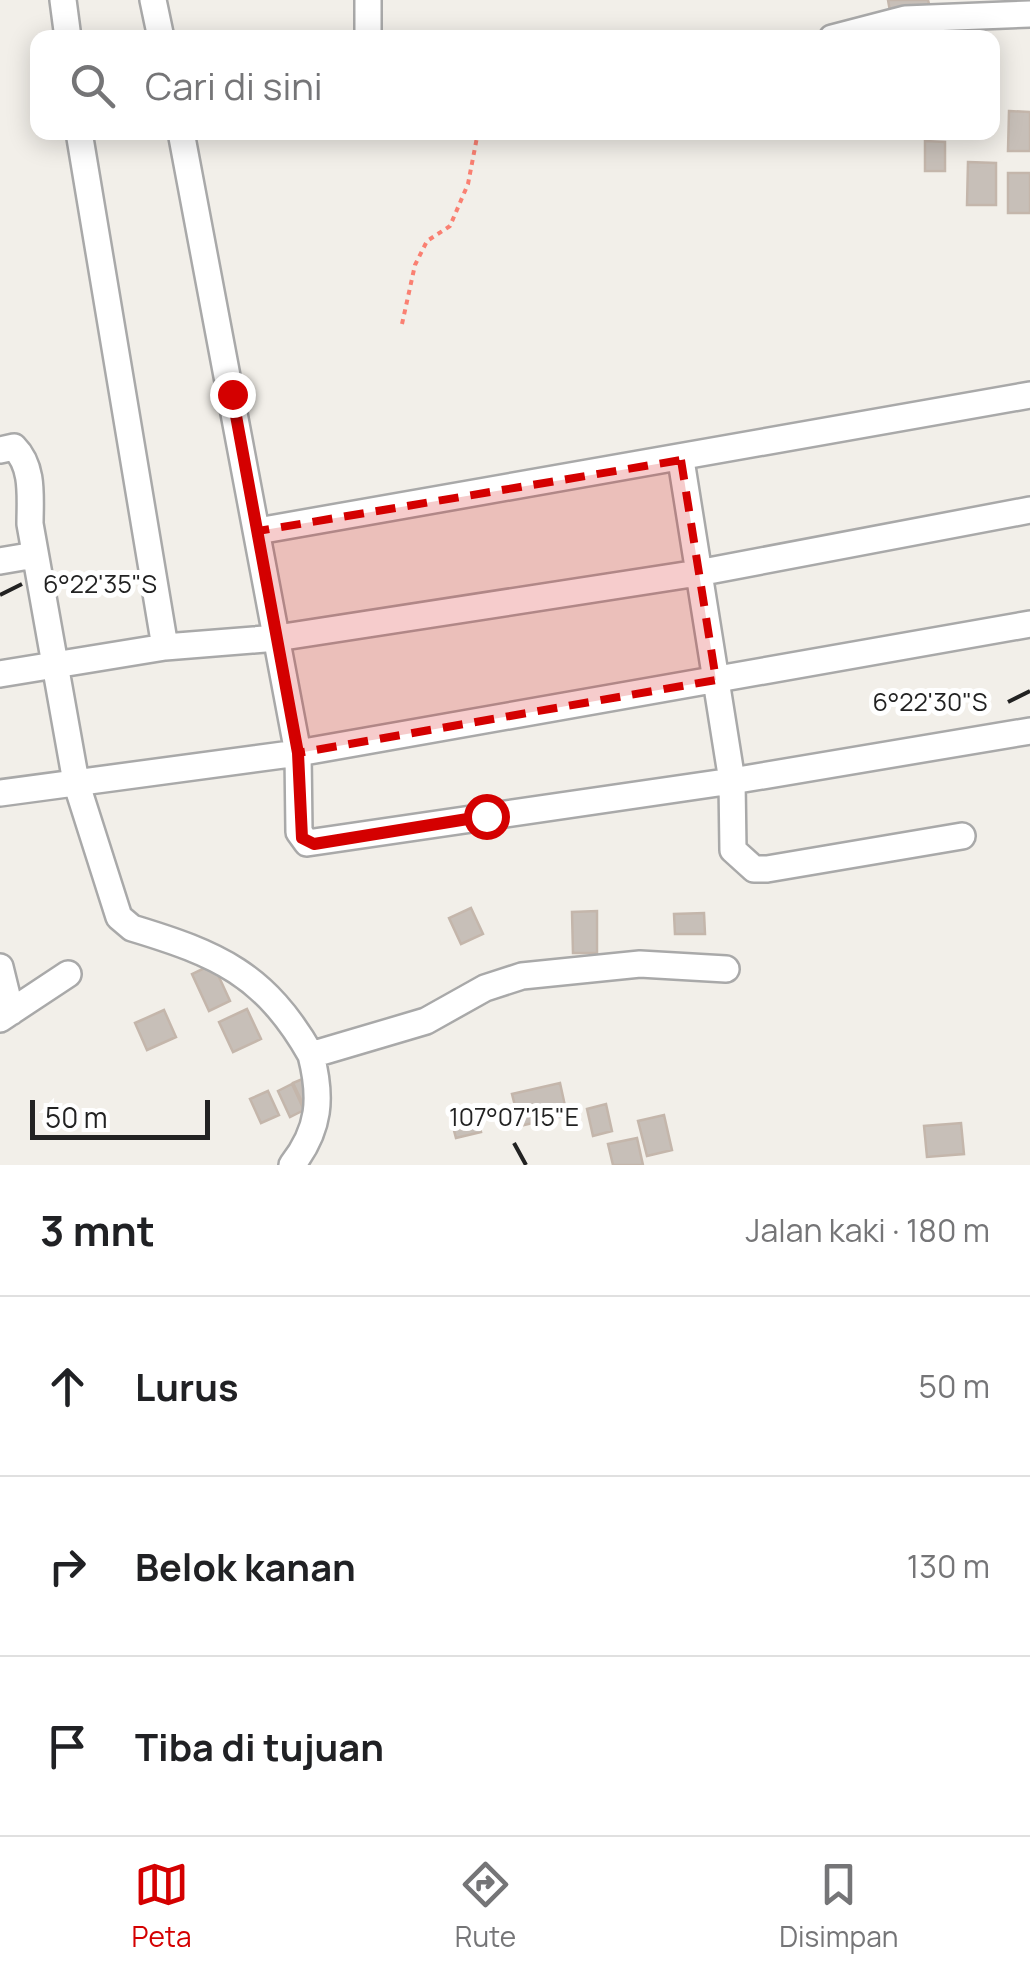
<!DOCTYPE html>
<html lang="id">
<meta charset="utf-8">
<style>
:root{--surface:#fff;--page:#f6f6f6;--text:#202124;--muted:#757577;--line:#e0e0e0;--accent:#d40000}
body{margin:0;font-family:Manrope,sans-serif;background:var(--page);color:var(--text)}
.scale{position:absolute;left:30px;bottom:25px;width:180px;box-sizing:border-box;padding-left:10px;border:5px solid #222;border-top:0;font-size:28px;line-height:35px;white-space:nowrap;color:#222;-webkit-text-stroke:8px #fff;paint-order:stroke}
.stop{position:absolute;width:30px;height:30px;margin:-22px;border:8px solid #d40000;border-radius:50%;background:#fff}
.stop.end{background:#d40000;border-color:#fff;box-shadow:0 2px 10px #0008}
.list{margin:0;padding:0;list-style:none}
h2{display:flex;justify-content:space-between;align-items:center;height:130px;margin:0;padding:0 40px;font-size:42px}
h2 small{font-size:32px;font-weight:400;color:var(--muted)}
.list li{display:grid;grid-template-columns:65px 1fr auto;gap:30px;align-items:center;box-sizing:border-box;height:180px;padding:0 40px;border-top:2px solid var(--line)}
.list b{display:block;font-size:38px;white-space:nowrap}
.list em{font-size:32px;font-style:normal;color:var(--muted)}
.icon{flex:none;width:55px;height:55px;fill:none;stroke:currentColor;stroke-width:2;stroke-linecap:round;stroke-linejoin:round}
.map{position:relative;flex:none;width:1030px;height:1165px;overflow:hidden}
.search{position:absolute;background:var(--surface);box-shadow:0 5px 25px #0003;left:30px;right:30px;top:30px;height:110px;display:flex;align-items:center;gap:25px;box-sizing:border-box;padding:0 35px;border-radius:20px;color:var(--muted);font-size:38px}
.sheet{height:670px;background:var(--surface)}
nav{display:flex;justify-content:space-around;align-items:center;box-sizing:border-box;height:140px;border-top:2px solid var(--line);background:var(--surface);font-size:28px;color:var(--muted)}
nav a{display:grid;justify-items:center;gap:5px}
nav .on{color:var(--accent)}
.map>svg:first-child{display:block}
.building{fill:#c7bfb8;stroke:#c4b6ab;stroke-width:2.5}
.lines{fill:none;stroke-linecap:round;stroke-linejoin:round}
.minor-casing{stroke:#a9a9a9;stroke-width:30}
.path{stroke:#fa8072;stroke-width:4;stroke-dasharray:5 5;stroke-linecap:butt}
.minor{stroke:#fff;stroke-width:25}
.route{stroke:#d40000;stroke-width:12}
.marked{fill:#d40000;fill-opacity:0.2;stroke:#d40000;stroke-width:8;stroke-dasharray:20 12;stroke-linejoin:round}
.ticks{fill:none;stroke:#222;stroke-width:4}
.ticks-label{font-size:25px;text-anchor:middle;fill:#222;stroke:#fff;stroke-width:10;stroke-linejoin:round;paint-order:stroke}
</style>
<div class="map">
<svg width="1030" height="1165" viewBox="0 0 1030 1165">
<rect width="100%" height="100%" fill="#f2efe9"/>
<path class="building" d="M888,0h40l2,8 -39,9z
M1009,111l21,1v39h-22z
M925,141l20,1v29h-20z
M968,162l28,1v42h-29z
M1008,173h22v40h-22z
M471,908l12,26 -22,10 -12,-26z
M597,911v42h-24l-1,-41z
M704,913l1,21h-30l-1,-20z
M213,964l17,37 -21,10 -17,-37z
M247,1009l14,30 -28,13 -14,-30z
M164,1010l12,27 -29,13 -12,-27z
M307,1077l11,23 -14,6 -11,-23z
M560,1083l7,32 -47,11 -8,-32z
M292,1084l12,26 -14,7 -12,-26z
M268,1091l11,24 -18,8 -11,-24z
M606,1104l6,27 -19,5 -6,-27z
M475,1106l6,26 -25,6 -7,-26z
M664,1115l8,35 -25,6 -9,-35z
M961,1123l3,31 -37,3 -3,-31z
M637,1138l6,27h-30l-5,-21z"/>
<g class="lines">
<defs>
<path id="minor" d="M63,0l5,38
M153,0l8,38
M368,0v38
M832,38l73,-19 125,-5
M79,132l86,515
M181,132l117,621 1,79 8,11 425,-62 298,-50
M0,450l14,-3c20,20 16,50 16,77l46,258 43,135 13,11c86,26 133,46 179,127
M681,460l51,321 1,69 21,19h13l195,-33
M258,531l772,-136
M0,561l35,-6
M0,674l165,-27 112,-9 421,-65 332,-63
M0,793l298,-40 732,-129
M0,967l11,45
M0,1019l68,-45
M292,1165c28,-36 30,-67 19,-110l115,-34 59,-33 37,-12 118,-12 86,5"/>
</defs>
<use href="#minor" class="minor-casing"/>
<path class="path" d="M402,324l13,-59 12,-24 23,-15 18,-42 10,-52"/>
<use href="#minor" class="minor"/>
</g>
<g class="lines">
<path class="route" d="M232,394l66,359 4,85 12,6 172,-28"/>
</g>
<path class="marked" d="M681,460l35,220 -418,73 -40,-222z"/>
<path class="ticks" d="M0,595l22,-11M1008,702l22,-11M514,1143l12,22"/>
<g class="ticks-label">
<text x="100" y="593">6°22'35"S</text>
<text x="930" y="711">6°22'30"S</text>
<text x="514" y="1126">107°07'15"E</text>
</g>
</svg>
<div class="scale">50 m</div>
<div class="stop" style="left:486px;top:816px"></div>
<div class="stop end" style="left:232px;top:394px"></div>
<div class="search"><svg class="icon" aria-label="search" viewBox="0 0 24 24"><circle cx="10" cy="10" r="6"/><path d="M15 15l6 6"/></svg>Cari di sini</div>
</div>
<section class="sheet">
<h2>3 mnt<small>Jalan kaki · 180 m</small></h2>
<ul class="list">
<li><svg class="icon" aria-label="ahead" viewBox="0 0 24 24"><path d="M12 20V5M6 11l6-6 6 6"/></svg><div><b>Lurus</b></div><em>50 m</em></li>
<li><svg class="icon" aria-label="right" viewBox="0 0 24 24"><path d="M7 20v-9h11M14 6l5 5-5 5"/></svg><div><b>Belok kanan</b></div><em>130 m</em></li>
<li><svg class="icon" aria-label="arrive" viewBox="0 0 24 24"><path d="M6 21V4h12l-3 4 3 4H6"/></svg><div><b>Tiba di tujuan</b></div></li>
</ul>
</section>
<nav>
<a class="on"><svg class="icon" aria-label="map" viewBox="0 0 24 24"><path d="M3 6l6-2 6 2 6-2v14l-6 2-6-2-6 2zM9 4v14M15 6v14"/></svg>Peta</a>
<a><svg class="icon" aria-label="directions" viewBox="0 0 24 24"><path d="M12 3l9 9-9 9-9-9zM9 14v-3h6M13 9l2 2-2 2"/></svg>Rute</a>
<a><svg class="icon" aria-label="saved" viewBox="0 0 24 24"><path d="M7 4h10v16l-5-4-5 4z"/></svg>Disimpan</a>
</nav>
